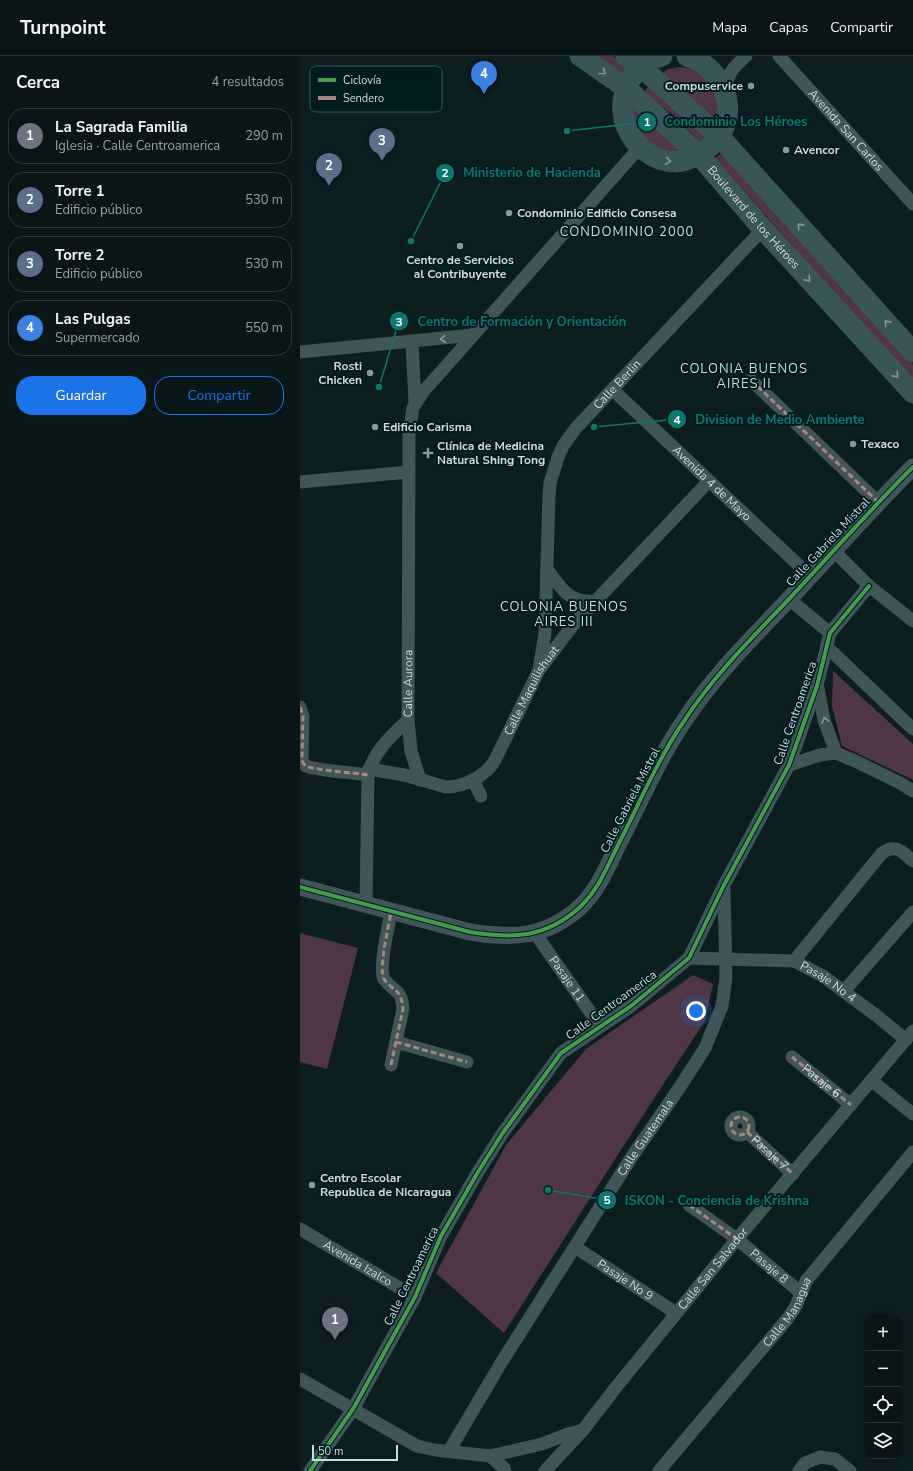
<!DOCTYPE html>
<html lang="es">
<meta charset="utf-8">
<style>
:root{--surface:#091618;--page:#121f21;--text:#f1f3f6;--muted:#999fa2;--line:#293537;--accent:#1a73e8}
body{margin:0;font-family:"Nunito Sans",sans-serif;background:var(--page);color:var(--text)}
.controls{position:absolute;right:12px;bottom:12px;display:grid;overflow:hidden;border-radius:8px;box-shadow:0 2px 6px #0003}
.controls button{width:36px;height:36px;display:grid;place-items:center;padding:0;border:0;border-bottom:1px solid var(--line);background:var(--surface);color:var(--text);font:20px sans-serif}
.scale{position:absolute;left:12px;bottom:10px;width:86px;box-sizing:border-box;padding-left:4px;border:2px solid #cadbdd;border-top:0;font-size:11px;line-height:14px;white-space:nowrap;color:#cadbdd;-webkit-text-stroke:3px #001c1f;paint-order:stroke}
.you{position:absolute;left:396px;top:955px;width:14px;height:14px;margin:-10px;border:3px solid #fff;border-radius:50%;background:#1a73e8;box-shadow:0 0 0 6px #1a73e833}
.badge{display:grid;place-items:center;width:26px;height:26px;border-radius:50%;background:var(--accent);color:#fff;font-size:13px;font-weight:700}
.pin{position:absolute;translate:-50% -33px;filter:drop-shadow(0 1px 2px #0008)}
.pin::after{content:'';position:absolute;top:21px;width:14px;height:12px;background:inherit;clip-path:polygon(0 0,100% 0,50% 100%)}
.list{margin:0;padding:0;list-style:none}
h2{display:flex;justify-content:space-between;align-items:center;height:52px;margin:0;padding:0 16px;font-size:17px}
h2 small{font-size:13px;font-weight:400;color:var(--muted)}
.list li{display:grid;grid-template-columns:26px 1fr auto;gap:12px;align-items:center;box-sizing:border-box;height:56px;margin:0 8px 8px;padding:0 8px;border:1px solid var(--line);border-radius:16px}
.list b{display:block;font-size:15px;white-space:nowrap}
.list p{margin:0;font-size:13px;white-space:nowrap;color:var(--muted)}
.list em{font-size:13px;font-style:normal;color:var(--muted)}
.actions{display:flex;gap:8px;padding:12px 16px}
.actions a{flex:1;padding:9px 0;border:1px solid var(--accent);border-radius:16px;text-align:center;font-size:14px;color:var(--accent)}
.actions .main{background:var(--accent);color:#fff}
.icon{flex:none;width:22px;height:22px;fill:none;stroke:currentColor;stroke-width:2;stroke-linecap:round;stroke-linejoin:round}
.map{position:relative;flex:none;width:613px;height:1415px;overflow:hidden}
header{display:flex;align-items:center;gap:24px;box-sizing:border-box;height:56px;padding:0 20px;background:var(--surface);border-bottom:1px solid var(--line)}
header strong{font-size:19px}
nav{display:flex;gap:22px;margin-inline-start:auto;font-size:14px}
main{display:flex}
aside{flex:1;background:var(--surface)}
.map>svg:first-child{display:block}
.green{fill:#4f3646}
.lines{fill:none;stroke-linecap:round;stroke-linejoin:round}
.minor{stroke:#3f5557;stroke-width:13}
.tertiary{stroke:#3f5557;stroke-width:17}
.primary{stroke:#3a5558;stroke-width:21}
.quiet{stroke:#a5887d;stroke-width:3;stroke-dasharray:6 3;stroke-linecap:butt}
.cycleway-casing{stroke:#001c1f;stroke-width:6}
.cycleway{stroke:#469c4c;stroke-width:4}
.oneway{stroke:#82989a}
.oneway2{stroke:#84989a}
.poi-dot{fill:#88999b;stroke:#001c1f;stroke-width:1.5}
.labels{text-anchor:middle;dominant-baseline:central;stroke-width:4;stroke-linejoin:round;paint-order:stroke}
.poi-label{font-size:12px;font-weight:bold;fill:#cadbdd;stroke:#001c1f;text-anchor:start}
.street-label{font-size:12px;fill:#cadbdd;stroke:#001c1f}
.neighbourhood-label{font-size:13px;letter-spacing:1px;fill:#cadbdd;stroke:#001c1f}
.key{fill:#001c1f;stroke:#3d5558;stroke-width:1}
.key-label{font-size:11px;fill:#cadbdd}
.leader{fill:none;stroke:#0f766e;stroke-width:1.5}
.callout-dot{fill:#0f766e;stroke:#001c1f;stroke-width:1.5}
.mark-label{font-size:12px;text-anchor:middle;font-weight:bold;fill:#fff}
.callout-label{font-size:13px;text-anchor:middle;font-weight:bold;fill:#0f766e;stroke:#001c1f;stroke-width:4;stroke-linejoin:round;paint-order:stroke}
</style>
<header>
<strong>Turnpoint</strong>
<nav><a>Mapa</a><a>Capas</a><a>Compartir</a></nav>
</header>
<main>
<aside>
<h2>Cerca<small>4 resultados</small></h2>
<ul class="list">
<li><span class="badge" style="background:#6b7280">1</span><div><b>La Sagrada Familia</b><p>Iglesia · Calle Centroamerica</p></div><em>290 m</em></li>
<li><span class="badge" style="background:#5c6f8a">2</span><div><b>Torre 1</b><p>Edificio público</p></div><em>530 m</em></li>
<li><span class="badge" style="background:#5c6f8a">3</span><div><b>Torre 2</b><p>Edificio público</p></div><em>530 m</em></li>
<li><span class="badge" style="background:#3f7fe0">4</span><div><b>Las Pulgas</b><p>Supermercado</p></div><em>550 m</em></li>
</ul>
<div class="actions"><a class="main">Guardar</a><a>Compartir</a></div>
</aside>
<div class="map">
<svg width="613" height="1415" viewBox="0 0 613 1415">
<rect width="100%" height="100%" fill="#0c1e20"/>
<path class="green" d="M295,0h18l18,13 -6,8z
M379,11c21,2 26,11 39,26v31l-55,-51 5,-4z
M350,28l57,52 -7,6 -27,-27 -29,-23z
M329,44l56,52 -11,2 -34,-13z
M422,97l191,211v18l-198,-224z
M533,615l80,73v36l-71,-34 -10,-40z
M0,877l58,15 -31,121 -27,-7z
M393,919l20,9 -8,37 -54,82 -147,230 -68,-60 70,-128 80,-96z"/>
<g class="lines">
<g class="minor">
<path id="s1" d="M479,0l134,148"/>
<path d="M425,36c2,-19 8,-24 21,-36"/>
<path d="M112,286l3,61"/>
<path d="M0,296l173,-17"/>
<path d="M451,324l128,123"/>
<path id="s2" d="M313,334l197,186"/>
<path d="M0,426l109,-10"/>
<path d="M534,495l35,35 44,35"/>
<path d="M247,513c14,19 22,35 49,32"/>
<path d="M489,543l41,34"/>
<path d="M527,591l86,82"/>
<path id="s3" d="M239,614l6,-37 4,-138 1,-12 8,-26 5,-11 13,-18 187,-199"/>
<path d="M518,632l6,32 12,33"/>
<path d="M0,651l3,9 -1,42c0,3 1,6 4,8 7,4 51,7 62,9"/>
<path d="M489,709l31,-10 16,-2 19,8 45,22 13,8"/>
<path id="s4" d="M69,713l35,6 42,12c18,0 40,-11 49,-27l44,-90 34,-45 136,-144"/>
<path id="s5" d="M120,724l-9,-29 -3,-31 1,-287 4,-25 10,-16 217,-245"/>
<path d="M173,724l8,16"/>
<path d="M66,849l2,-130c5,-23 23,-39 40,-55"/>
<path id="s6" d="M235,877l65,93"/>
<path id="s7" d="M389,902l105,3 29,15 54,40 29,24"/>
<path d="M494,905l88,-108c14,-10 20,-1 31,8"/>
<path d="M544,935l69,-79"/>
<path d="M96,986l71,20"/>
<path d="M492,1001l59,48"/>
<path d="M91,1009l12,-56c-2,-22 -9,-16 -19,-30 -6,-10 5,-54 7,-67"/>
<path d="M572,1025l41,33"/>
<circle cx="440" cy="1070" r="9"/>
<path d="M447,1076l46,42"/>
<path id="s8" d="M389,1149l48,34 64,54"/>
<path id="s9" d="M0,1173l115,68"/>
<path id="s10" d="M275,1191l101,66"/>
<path d="M0,1323l117,67 18,4 55,6 52,-12 26,-10 15,-4"/>
<path id="s11" d="M149,1395l52,-88 130,-205 49,-71 25,-39 17,-42 4,-28 -2,-89"/>
<path d="M190,1400l14,12 1,3"/>
<path d="M10,1415l43,-62 62,-112 26,-61 37,-64 24,-38 59,-81 70,-47 58,-48 35,-73 65,-120 28,-79 13,-53 39,-47"/>
<path id="s12" d="M245,1415l38,-41 34,-44 120,-147 176,-208"/>
<path id="s13" d="M359,1415l129,-153 8,-12 10,-25 107,-129"/>
<path d="M499,1415l6,-8 15,-6 15,2 15,12"/>
</g>
<path class="tertiary" d="M0,831l170,45c43,7 76,6 110,-25 19,-18 28,-42 39,-64 21,-41 39,-84 65,-122 30,-46 69,-84 106,-123 41,-44 81,-89 123,-131"/>
<g class="primary">
<path id="s14" d="M280,0l46,32 73,67 64,74 150,164"/>
<path d="M326,0l15,11 78,69 194,216"/>
<path d="M362,0c-44,13 -53,67 -17,95 9,7 20,11 31,11 12,-1 22,-6 31,-13 36,-28 22,-79 -20,-93"/>
</g>
<g class="quiet">
<path d="M451,324l128,123"/>
<path d="M0,651l3,9 -1,42c0,3 1,6 4,8 7,4 51,7 62,9"/>
<path d="M96,986l71,20"/>
<path id="s15" d="M492,1001l59,48"/>
<path d="M91,1009l12,-56c-2,-22 -9,-16 -19,-30 -6,-10 5,-54 7,-67"/>
<circle cx="440" cy="1070" r="9"/>
<path id="s16" d="M447,1076l46,42"/>
<path d="M389,1149l48,34"/>
</g>
<defs>
<path id="cycleway" d="M0,831l170,45c43,7 76,6 110,-25 19,-18 28,-42 39,-64 21,-41 39,-84 65,-122 30,-46 69,-84 106,-123 41,-44 81,-89 123,-131
M10,1415l43,-62 62,-112 26,-61 37,-64 24,-38 59,-81 70,-47 58,-48 35,-73 65,-120 28,-79 13,-53 39,-47"/>
</defs>
<use href="#cycleway" class="cycleway-casing"/>
<use href="#cycleway" class="cycleway"/>
</g>
<defs><path id="oneway-chevron" d="M-2-3.5L2.5 0L-2 3.5" fill="none" stroke-width="1.6" stroke-linecap="round" stroke-linejoin="round"/></defs>
<g class="oneway">
<use href="#oneway-chevron" transform="translate(303 16) rotate(35)"/>
<use href="#oneway-chevron" transform="translate(368 105) rotate(8)"/>
<use href="#oneway-chevron" transform="translate(500 170) rotate(-132)"/>
<use href="#oneway-chevron" transform="translate(508 223) rotate(48)"/>
<use href="#oneway-chevron" transform="translate(587 267) rotate(-132)"/>
<use href="#oneway-chevron" transform="translate(596 319) rotate(48)"/>
</g>
<g class="oneway2">
<use href="#oneway-chevron" transform="translate(143 283) rotate(174)"/>
<use href="#oneway-chevron" transform="translate(525 664) rotate(-105)"/>
</g>
<g class="poi-dot">
<circle cx="451" cy="30" r="4"/>
<circle cx="486" cy="94" r="4"/>
<circle cx="209" cy="157" r="4"/>
<circle cx="160" cy="190" r="4"/>
<circle cx="70" cy="317" r="4"/>
<circle cx="75" cy="371" r="4"/>
<circle cx="553" cy="388" r="4"/>
<path d="M126 391h4v4h4v4h-4v4h-4v-4h-4v-4h4z"/>
<circle cx="12" cy="1129" r="4"/>
</g>
<g class="labels">
<g class="poi-label">
<text x="443" y="30" text-anchor="end">Compuservice</text>
<text x="494" y="94">Avencor</text>
<text x="217" y="157">Condominio Edificio Consesa</text>
<text x="160" y="204" text-anchor="middle">Centro de Servicios<tspan x="160" dy="14">al Contribuyente</tspan></text>
<text x="62" y="310" text-anchor="end">Rosti<tspan x="62" dy="14">Chicken</tspan></text>
<text x="83" y="371">Edificio Carisma</text>
<text x="561" y="388">Texaco</text>
<text x="137" y="390">Clínica de Medicina<tspan x="137" dy="14">Natural Shing Tong</tspan></text>
<text x="20" y="1122">Centro Escolar<tspan x="20" dy="14">Republica de Nicaragua</tspan></text>
</g>
<g class="street-label">
<text stroke="none"><textPath href="#s1" startOffset="100">Avenida San Carlos</textPath></text>
<text stroke="none"><textPath href="#s14" startOffset="238">Boulevard de los Héroes</textPath></text>
<text stroke="none"><textPath href="#s3" startOffset="309">Calle Berlin</textPath></text>
<text stroke="none"><textPath href="#s2" startOffset="136">Avenida 4 de Mayo</textPath></text>
<text transform="translate(528 486) rotate(-47)">Calle Gabriela Mistral</text>
<text stroke="none"><textPath href="#s5" startOffset="98">Calle Aurora</textPath></text>
<text stroke="none"><textPath href="#s4" startOffset="216">Calle Maquilishuat</textPath></text>
<text transform="translate(495 657) rotate(-71)">Calle Centroamerica</text>
<text transform="translate(330 744) rotate(-63)">Calle Gabriela Mistral</text>
<text stroke="none"><textPath href="#s6" startOffset="56">Pasaje 11</textPath></text>
<text stroke="none"><textPath href="#s7" startOffset="145">Pasaje No 4</textPath></text>
<text transform="translate(311 949) rotate(-36)">Calle Centroamerica</text>
<text stroke="none"><textPath href="#s15" startOffset="38">Pasaje 6</textPath></text>
<text stroke="none"><textPath href="#s11" startOffset="370">Calle Guatemala</textPath></text>
<text stroke="none"><textPath href="#s16" startOffset="31">Pasaje 7</textPath></text>
<text stroke="none"><textPath href="#s9" startOffset="67">Avenida Izalco</textPath></text>
<text stroke="none"><textPath href="#s8" startOffset="101">Pasaje 8</textPath></text>
<text stroke="none"><textPath href="#s12" startOffset="263">Calle San Salvador</textPath></text>
<text transform="translate(111 1220) rotate(-64)">Calle Centroamerica</text>
<text stroke="none"><textPath href="#s10" startOffset="60">Pasaje No 9</textPath></text>
<text stroke="none"><textPath href="#s13" startOffset="205">Calle Managua</textPath></text>
</g>
<g class="neighbourhood-label">
<text x="327" y="176">CONDOMINIO 2000</text>
<text x="444" y="313">COLONIA BUENOS<tspan x="444" dy="15">AIRES II</tspan></text>
<text x="264" y="551">COLONIA BUENOS<tspan x="264" dy="15">AIRES III</tspan></text>
</g>
</g>
<rect x="10" y="10" width="132" height="46" rx="6" class="key"/>
<rect x="18" y="22" width="18" height="4" fill="#469c4c"/>
<rect x="18" y="40" width="18" height="4" fill="#a5887d"/>
<g class="key-label">
<text x="43" y="28">Ciclovía</text>
<text x="43" y="46">Sendero</text>
</g>
<path class="leader" d="M267 75L347 66M111 185L145 117M79 331L99 265M294 371L377 363M248 1134L307 1144"/>
<g class="callout-dot">
<circle cx="267" cy="75" r="4"/>
<circle cx="111" cy="185" r="4"/>
<circle cx="79" cy="331" r="4"/>
<circle cx="294" cy="371" r="4"/>
<circle cx="248" cy="1134" r="4"/>
<circle cx="347" cy="66" r="10"/>
<circle cx="145" cy="117" r="10"/>
<circle cx="99" cy="265" r="10"/>
<circle cx="377" cy="363" r="10"/>
<circle cx="307" cy="1144" r="10"/>
</g>
<g class="mark-label">
<text x="347" y="70">1</text>
<text x="145" y="121">2</text>
<text x="99" y="270">3</text>
<text x="377" y="368">4</text>
<text x="307" y="1148">5</text>
</g>
<g class="callout-label">
<text x="436" y="70">Condominio Los Héroes</text>
<text x="232" y="121">Ministerio de Hacienda</text>
<text x="222" y="270">Centro de Formación y Orientación</text>
<text x="480" y="368">Division de Medio Ambiente</text>
<text x="417" y="1149">ISKON - Conciencia de Krishna</text>
</g>
</svg>
<div class="controls">
<button>+</button>
<button>−</button>
<button><svg class="icon" aria-label="locate" viewBox="0 0 24 24"><circle cx="12" cy="12" r="6"/><path d="M12 2v4M12 18v4M2 12h4M18 12h4"/></svg></button>
<button><svg class="icon" aria-label="layers" viewBox="0 0 24 24"><path d="M12 4l9 5-9 5-9-5zM3 14l9 5 9-5"/></svg></button>
</div>
<div class="scale">50 m</div>
<div class="you"></div>
<div class="pin badge" style="left:35px;top:1284px;background:#6b7280">1</div>
<div class="pin badge" style="left:29px;top:130px;background:#5c6f8a">2</div>
<div class="pin badge" style="left:82px;top:105px;background:#5c6f8a">3</div>
<div class="pin badge" style="left:184px;top:38px;background:#3f7fe0">4</div>
</div>
</main>
